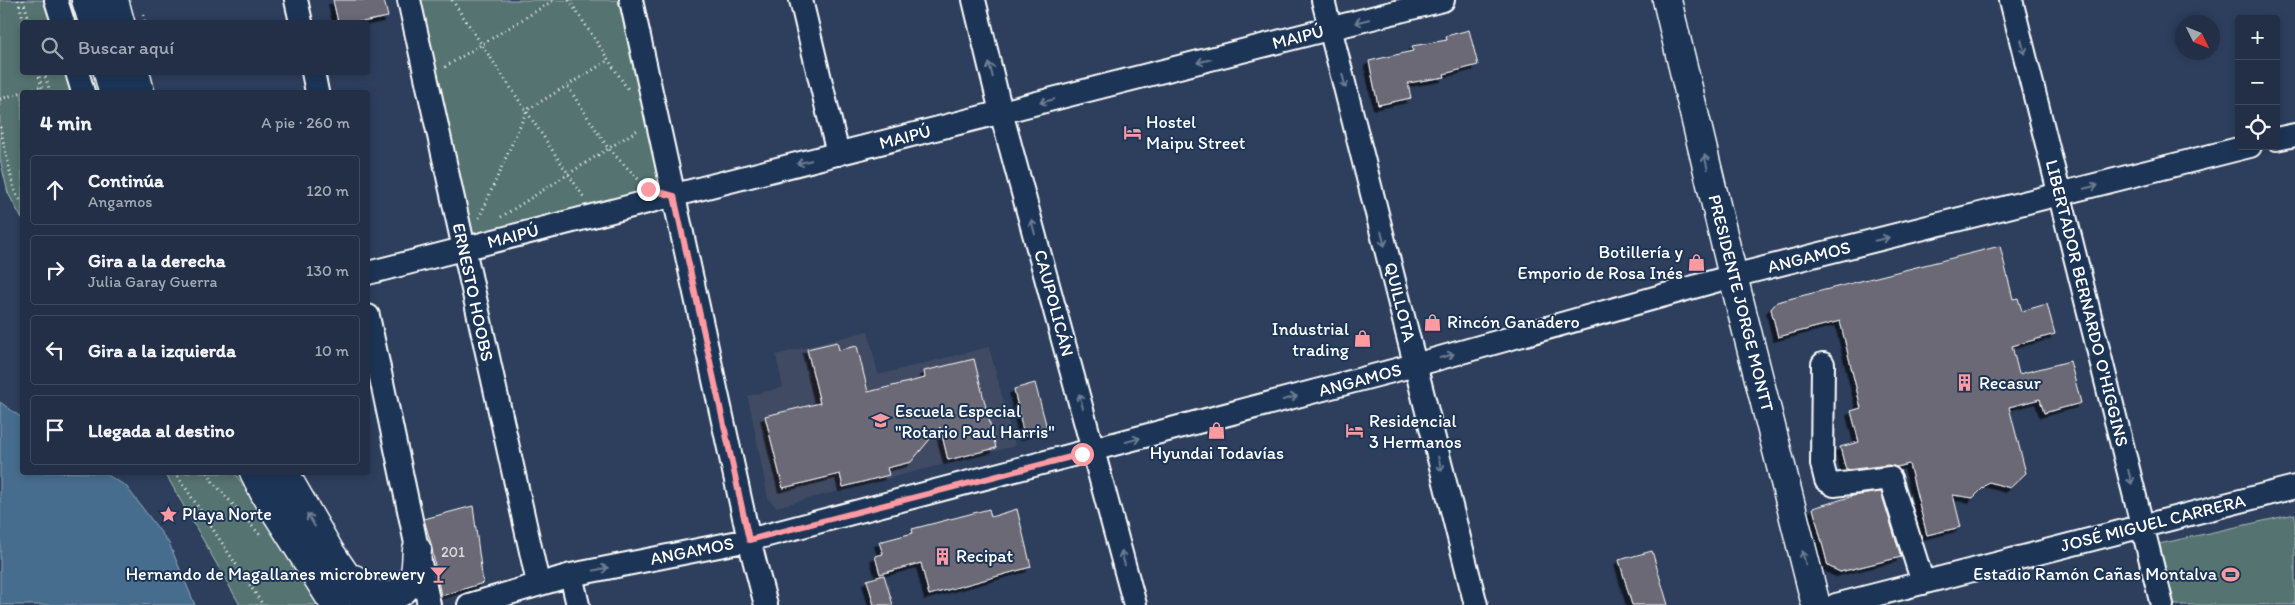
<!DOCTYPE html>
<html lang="es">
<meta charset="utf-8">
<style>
:root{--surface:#222f46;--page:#2e3b51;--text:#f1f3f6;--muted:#a2a9b3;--line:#3f4a5f}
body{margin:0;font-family:Itim,sans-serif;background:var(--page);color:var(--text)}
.controls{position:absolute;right:15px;top:15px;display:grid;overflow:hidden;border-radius:5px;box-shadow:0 2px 8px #0003}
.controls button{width:45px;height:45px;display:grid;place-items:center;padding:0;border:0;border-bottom:1px solid var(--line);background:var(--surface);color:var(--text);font:25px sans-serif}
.compass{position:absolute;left:2175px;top:15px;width:45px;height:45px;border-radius:50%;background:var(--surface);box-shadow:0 2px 8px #0003;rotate:133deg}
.stop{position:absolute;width:15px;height:15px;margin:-11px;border:4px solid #ff9aa2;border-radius:50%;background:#fff}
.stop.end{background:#ff9aa2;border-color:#fff;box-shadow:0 1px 5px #0008}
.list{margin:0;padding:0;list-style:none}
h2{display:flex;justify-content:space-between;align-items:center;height:65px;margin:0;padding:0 20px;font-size:21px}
h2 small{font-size:16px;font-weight:400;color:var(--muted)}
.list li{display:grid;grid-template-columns:32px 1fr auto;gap:15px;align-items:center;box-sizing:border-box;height:70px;margin:0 10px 10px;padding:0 10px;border:1px solid var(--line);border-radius:5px}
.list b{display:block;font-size:19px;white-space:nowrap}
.list p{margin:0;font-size:16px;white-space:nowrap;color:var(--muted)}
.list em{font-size:16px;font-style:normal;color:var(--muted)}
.icon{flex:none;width:28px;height:28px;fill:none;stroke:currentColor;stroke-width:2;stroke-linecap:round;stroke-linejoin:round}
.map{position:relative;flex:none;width:2295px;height:605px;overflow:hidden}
.search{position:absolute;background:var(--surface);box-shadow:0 2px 8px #0003;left:20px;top:20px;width:350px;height:55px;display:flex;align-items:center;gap:12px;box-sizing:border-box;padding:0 18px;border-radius:5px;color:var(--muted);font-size:19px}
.panel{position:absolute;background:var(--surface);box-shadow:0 2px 8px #0003;left:20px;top:90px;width:350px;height:385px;border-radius:5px}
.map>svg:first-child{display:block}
.built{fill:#404c64}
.green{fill:#557371;stroke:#aab9b8}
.water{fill:#466d8e;stroke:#90a7bb}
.building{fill:#6b6975;stroke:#fff;filter:url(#shadow)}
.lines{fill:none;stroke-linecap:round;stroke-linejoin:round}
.minor-casing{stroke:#fff;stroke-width:26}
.major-casing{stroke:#fff;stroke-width:31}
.path{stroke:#fff;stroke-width:3;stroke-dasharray:1 4;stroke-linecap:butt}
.minor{stroke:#1d3557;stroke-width:22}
.major{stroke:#1d3557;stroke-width:28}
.oneway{stroke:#6c7c92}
.route{stroke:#ff9aa2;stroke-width:6}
.labels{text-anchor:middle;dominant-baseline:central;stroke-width:4;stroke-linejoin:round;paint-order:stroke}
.number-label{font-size:15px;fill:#dadadc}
.street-label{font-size:18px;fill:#fff;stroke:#1d3557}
.poi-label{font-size:18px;fill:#fff;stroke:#1d3557;text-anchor:start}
</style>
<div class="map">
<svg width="2295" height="605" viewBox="0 0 2295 605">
<defs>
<filter id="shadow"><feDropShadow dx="-4.5" dy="4.5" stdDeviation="0" flood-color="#0009"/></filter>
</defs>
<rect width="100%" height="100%" fill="#2d3f5d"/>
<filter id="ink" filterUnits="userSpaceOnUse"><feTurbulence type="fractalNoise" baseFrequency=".02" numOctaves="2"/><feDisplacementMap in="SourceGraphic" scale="10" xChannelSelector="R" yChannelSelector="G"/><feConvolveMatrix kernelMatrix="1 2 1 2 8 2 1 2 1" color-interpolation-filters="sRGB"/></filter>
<g filter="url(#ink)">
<path class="built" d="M868,331l10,44 111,-28 26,99 -239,61 -8,-9 -20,-102 35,-9 -7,-32z"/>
<path class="green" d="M0,0h76l7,22h-61v50l75,1 6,19h-81v127l-14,-26 -8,-34z
M417,0h201l44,190 -190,47z
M165,473h70l84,132h-79z
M2295,514v91h-120l-16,-61z"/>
<path class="water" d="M0,402l22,16v54l82,1 22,13 43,57 26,62h-195z"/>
<path class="building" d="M333,0h51l4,17 -26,5h-24z
M1469,30l9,35 -34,9 1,3 -37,6 3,15 -33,7 -9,-44 44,-10 -1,-5 35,-6 -1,-4z
M2000,246l13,53 5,-1 4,13 25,-7 8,30 -43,12 7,28 51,-13 11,42 -37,10 -4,-14 -31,8 17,66 -16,15 -21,-6 -16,16 -20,-3 8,32 -34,8 -18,-71 -12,3 -9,-2 -42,5 -6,-23 19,-5 -8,-31 10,-3 -21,-87 -62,16 -7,-28 6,-7z
M837,342l2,8 18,-4 11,46 57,-14 -1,-7 50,-12 22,89 -48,12 -8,-33 -29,35 -24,6 2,7 -46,12 -3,-13 -57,14 -18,-72 55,-13 -13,-54z
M1035,383l12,45 -23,8 -10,-47z
M1881,492l20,65 -61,15 -12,-6 -15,-58 40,-12z
M473,506l10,77 -42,13 -10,-52 -7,-25z
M989,509l2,8 26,-8 14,58 -102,28 -8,-32 -41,11 -5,-18 8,-2 -4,-12 34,-9 -1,-4z
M1652,551l16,54h-36l-13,-45z
M884,575l9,30h-19l-7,-25z"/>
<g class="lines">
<defs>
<path id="minor" d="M56,0l7,22
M296,0l5,22
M409,0l129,583
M631,0l118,540 17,65
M801,0l37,154
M974,0l27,112 134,493
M1323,0l153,605
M2011,0l151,605
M77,72l6,20
M313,72l4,20
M2276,139l19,-4
M368,273l1075,-273
M368,316l61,289
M1823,364l-1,100 4,16 8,5 56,-7 33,105
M571,575l7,30
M469,605l102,-30 178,-35 666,-175 318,-89 517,-130
M1836,605l459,-118"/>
<path id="major" d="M86,0l7,22
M114,0l6,22
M1667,0l66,276 83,329
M108,72l5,20
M135,72l5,20
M254,472l13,26 68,107
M284,472l46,80 36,53
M354,579c18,20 45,26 59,-2 4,-7 3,-19 4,-27"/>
</defs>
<use href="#minor" class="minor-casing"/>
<use href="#major" class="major-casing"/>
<path class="path" d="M18,0l6,22
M23,0l7,22
M452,0l133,199
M569,0l60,91
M143,15l2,7
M445,67l109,-67
M38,72l5,20
M44,72l6,20
M568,87l40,61 34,35
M0,99l42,-13
M0,127l14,62 8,14
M501,217l138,-88
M479,218l48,-108 82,-50
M175,472l88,133
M208,472l5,10 49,55"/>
<use href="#minor" class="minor"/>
<use href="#major" class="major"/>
</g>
<defs><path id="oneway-shaft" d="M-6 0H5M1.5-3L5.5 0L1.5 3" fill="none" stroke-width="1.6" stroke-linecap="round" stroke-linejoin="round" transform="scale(1.25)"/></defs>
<g class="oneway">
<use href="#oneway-shaft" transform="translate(1362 21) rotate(166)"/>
<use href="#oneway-shaft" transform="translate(2023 47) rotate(76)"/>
<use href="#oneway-shaft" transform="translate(1204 61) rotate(166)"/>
<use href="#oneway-shaft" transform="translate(991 70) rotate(-104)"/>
<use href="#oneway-shaft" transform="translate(1344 81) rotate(76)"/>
<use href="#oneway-shaft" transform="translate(1047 101) rotate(166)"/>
<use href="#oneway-shaft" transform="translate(804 162) rotate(166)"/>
<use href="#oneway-shaft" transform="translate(1706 162) rotate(-103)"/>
<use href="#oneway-shaft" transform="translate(2091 187) rotate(-14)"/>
<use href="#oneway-shaft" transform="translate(1033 227) rotate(-105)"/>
<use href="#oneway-shaft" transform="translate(1383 239) rotate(76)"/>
<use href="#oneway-shaft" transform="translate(1882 239) rotate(-14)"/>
<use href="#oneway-shaft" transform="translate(1447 356) rotate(-16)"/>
<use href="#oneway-shaft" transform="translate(1290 398) rotate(-15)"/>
<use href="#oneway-shaft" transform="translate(1081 401) rotate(-105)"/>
<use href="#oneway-shaft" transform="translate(1133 440) rotate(-15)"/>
<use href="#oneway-shaft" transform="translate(1440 464) rotate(76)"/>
<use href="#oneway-shaft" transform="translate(2130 477) rotate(76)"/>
<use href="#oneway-shaft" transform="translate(311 520) rotate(-121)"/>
<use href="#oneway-shaft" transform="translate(1123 558) rotate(-105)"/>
<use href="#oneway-shaft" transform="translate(1804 558) rotate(-104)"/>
<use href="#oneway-shaft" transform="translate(601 569) rotate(-11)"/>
</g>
</g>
<g class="lines" filter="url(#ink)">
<path class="route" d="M648,189l26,7 75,344 333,-86"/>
</g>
<defs>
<symbol id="hotel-bare" viewBox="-9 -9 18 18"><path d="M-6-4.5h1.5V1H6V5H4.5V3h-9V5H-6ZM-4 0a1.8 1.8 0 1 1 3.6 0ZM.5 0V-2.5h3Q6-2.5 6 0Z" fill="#ff9aa2" stroke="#1d3557" stroke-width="2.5" paint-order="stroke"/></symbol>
<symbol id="shop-bare" viewBox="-9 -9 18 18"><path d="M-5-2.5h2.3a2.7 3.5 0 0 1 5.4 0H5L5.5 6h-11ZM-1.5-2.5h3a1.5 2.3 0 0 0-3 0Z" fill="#ff9aa2" stroke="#1d3557" stroke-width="2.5" paint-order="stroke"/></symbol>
<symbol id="building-bare" viewBox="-9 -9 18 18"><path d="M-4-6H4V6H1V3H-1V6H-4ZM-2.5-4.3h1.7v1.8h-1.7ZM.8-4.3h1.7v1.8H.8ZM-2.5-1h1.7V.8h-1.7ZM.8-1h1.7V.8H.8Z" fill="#ff9aa2" stroke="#1d3557" stroke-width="2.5" paint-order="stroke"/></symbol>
<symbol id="school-bare" viewBox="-9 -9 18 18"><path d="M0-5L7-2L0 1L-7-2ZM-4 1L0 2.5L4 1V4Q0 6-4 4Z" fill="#ff9aa2" stroke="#1d3557" stroke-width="2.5" paint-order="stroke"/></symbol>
<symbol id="sight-bare" viewBox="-9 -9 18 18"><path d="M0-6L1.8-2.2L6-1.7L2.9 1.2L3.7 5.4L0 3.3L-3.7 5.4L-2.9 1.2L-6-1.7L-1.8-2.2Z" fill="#ff9aa2" stroke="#1d3557" stroke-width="2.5" paint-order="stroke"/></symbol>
<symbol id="bar-bare" viewBox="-9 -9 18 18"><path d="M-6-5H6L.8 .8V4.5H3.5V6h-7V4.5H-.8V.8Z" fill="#ff9aa2" stroke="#1d3557" stroke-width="2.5" paint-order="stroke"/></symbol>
<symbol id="stadium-bare" viewBox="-9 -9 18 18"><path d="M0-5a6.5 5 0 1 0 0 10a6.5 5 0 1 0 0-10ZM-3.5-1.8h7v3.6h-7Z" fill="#ff9aa2" stroke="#1d3557" stroke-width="2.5" paint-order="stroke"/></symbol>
</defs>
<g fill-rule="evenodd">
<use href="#hotel-bare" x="1120" y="120" width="25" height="25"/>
<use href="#shop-bare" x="1684" y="250" width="25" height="25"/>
<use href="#shop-bare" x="1420" y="310" width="25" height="25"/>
<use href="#shop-bare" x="1350" y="326" width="25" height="25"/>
<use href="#building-bare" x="1952" y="370" width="25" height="25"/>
<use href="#school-bare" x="868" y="408" width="25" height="25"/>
<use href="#shop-bare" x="1204" y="418" width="25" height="25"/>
<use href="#hotel-bare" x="1342" y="418" width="25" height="25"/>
<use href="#sight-bare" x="156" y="502" width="25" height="25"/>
<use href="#building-bare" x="930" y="544" width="25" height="25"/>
<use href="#bar-bare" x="426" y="562" width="25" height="25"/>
<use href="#stadium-bare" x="2218" y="562" width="25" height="25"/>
</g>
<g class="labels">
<g class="number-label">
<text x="453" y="552">201</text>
</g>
<g class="street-label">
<text transform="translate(1298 37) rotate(-14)">MAIPÚ</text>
<text transform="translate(905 137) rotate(-14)">MAIPÚ</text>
<text transform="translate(513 236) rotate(-14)">MAIPÚ</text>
<text transform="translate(1809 257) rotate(-14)">ANGAMOS</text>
<text transform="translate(473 292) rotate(78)">ERNESTO HOOBS</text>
<text transform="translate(1400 302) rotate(76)">QUILLOTA</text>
<text transform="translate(1054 303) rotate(75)">CAUPOLICÁN</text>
<text transform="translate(1741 303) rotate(76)">PRESIDENTE JORGE MONTT</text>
<text transform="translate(2087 303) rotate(76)">LIBERTADOR BERNARDO O'HIGGINS</text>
<text transform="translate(1360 380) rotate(-15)">ANGAMOS</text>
<text transform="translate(2153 523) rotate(-14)">JOSÉ MIGUEL CARRERA</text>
<text transform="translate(692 551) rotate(-11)">ANGAMOS</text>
</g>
<g class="poi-label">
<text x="1146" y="122">Hostel<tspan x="1146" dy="21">Maipu Street</tspan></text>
<text x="1683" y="252" text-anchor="end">Botillería y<tspan x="1683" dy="21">Emporio de Rosa Inés</tspan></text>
<text x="1447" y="322">Rincón Ganadero</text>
<text x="1349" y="329" text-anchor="end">Industrial<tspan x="1349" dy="21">trading</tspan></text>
<text x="1979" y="383">Recasur</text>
<text x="895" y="411">Escuela Especial<tspan x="895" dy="21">"Rotario Paul Harris"</tspan></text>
<text x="1369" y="421">Residencial<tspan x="1369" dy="21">3 Hermanos</tspan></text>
<text x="1217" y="453" text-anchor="middle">Hyundai Todavías</text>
<text x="182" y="514">Playa Norte</text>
<text x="956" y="556">Recipat</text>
<text x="425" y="574" text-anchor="end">Hernando de Magallanes microbrewery</text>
<text x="2217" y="574" text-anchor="end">Estadio Ramón Cañas Montalva</text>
</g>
</g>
</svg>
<div class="controls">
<button>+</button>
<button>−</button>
<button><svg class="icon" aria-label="locate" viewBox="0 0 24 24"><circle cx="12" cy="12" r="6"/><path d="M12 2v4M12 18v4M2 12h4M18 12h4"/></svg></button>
</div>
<svg class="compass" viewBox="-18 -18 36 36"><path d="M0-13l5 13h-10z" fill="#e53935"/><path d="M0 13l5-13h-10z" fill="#a2a9b3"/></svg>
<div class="stop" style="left:1082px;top:454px"></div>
<div class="stop end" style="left:648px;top:189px"></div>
<div class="search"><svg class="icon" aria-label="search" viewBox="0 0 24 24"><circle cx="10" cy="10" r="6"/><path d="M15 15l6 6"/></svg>Buscar aquí</div>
<section class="panel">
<h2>4 min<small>A pie · 260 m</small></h2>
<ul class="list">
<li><svg class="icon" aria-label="ahead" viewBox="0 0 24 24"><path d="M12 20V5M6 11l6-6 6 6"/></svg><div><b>Continúa</b><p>Angamos</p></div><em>120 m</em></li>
<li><svg class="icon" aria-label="right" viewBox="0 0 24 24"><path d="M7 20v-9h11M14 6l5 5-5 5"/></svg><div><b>Gira a la derecha</b><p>Julia Garay Guerra</p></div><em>130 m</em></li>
<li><svg class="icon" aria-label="left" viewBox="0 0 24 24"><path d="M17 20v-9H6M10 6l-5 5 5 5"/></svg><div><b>Gira a la izquierda</b></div><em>10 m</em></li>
<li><svg class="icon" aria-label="arrive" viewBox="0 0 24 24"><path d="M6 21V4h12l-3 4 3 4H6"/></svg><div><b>Llegada al destino</b></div></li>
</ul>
</section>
</div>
